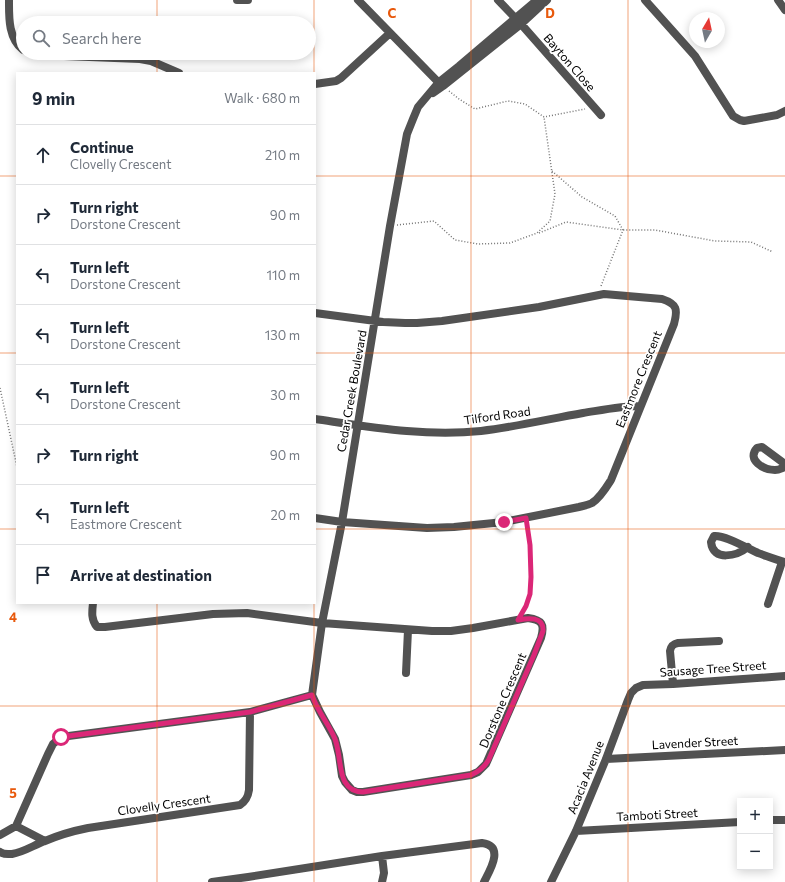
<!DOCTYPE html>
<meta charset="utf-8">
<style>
:root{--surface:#fff;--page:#f6f6f7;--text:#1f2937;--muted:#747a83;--line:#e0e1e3}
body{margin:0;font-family:Commissioner,sans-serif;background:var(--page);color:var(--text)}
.controls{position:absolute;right:12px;bottom:12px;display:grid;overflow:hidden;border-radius:0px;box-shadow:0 2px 10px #0003}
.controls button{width:36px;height:36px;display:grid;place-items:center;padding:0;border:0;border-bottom:1px solid var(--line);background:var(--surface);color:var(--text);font:20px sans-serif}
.compass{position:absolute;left:689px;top:12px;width:36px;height:36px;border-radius:50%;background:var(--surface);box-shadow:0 2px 10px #0003;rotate:9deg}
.stop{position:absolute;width:12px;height:12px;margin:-9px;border:3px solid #db2777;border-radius:50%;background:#fff}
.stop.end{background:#db2777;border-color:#fff;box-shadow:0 1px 4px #0008}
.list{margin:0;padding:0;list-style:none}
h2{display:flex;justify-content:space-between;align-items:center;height:52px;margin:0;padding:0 16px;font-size:17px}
h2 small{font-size:13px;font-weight:400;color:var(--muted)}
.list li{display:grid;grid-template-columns:26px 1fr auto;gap:12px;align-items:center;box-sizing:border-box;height:60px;padding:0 16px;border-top:1px solid var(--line)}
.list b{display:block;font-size:15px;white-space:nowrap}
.list p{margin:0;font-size:13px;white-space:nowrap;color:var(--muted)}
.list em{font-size:13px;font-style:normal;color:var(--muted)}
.icon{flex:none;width:22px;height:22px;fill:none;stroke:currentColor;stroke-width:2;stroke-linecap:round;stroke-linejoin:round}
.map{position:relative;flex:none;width:785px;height:882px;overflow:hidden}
.search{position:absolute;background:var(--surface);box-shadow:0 2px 10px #0003;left:16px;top:16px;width:300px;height:44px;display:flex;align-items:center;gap:10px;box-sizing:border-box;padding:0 14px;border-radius:22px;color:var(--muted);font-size:15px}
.panel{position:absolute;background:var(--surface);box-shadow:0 2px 10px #0003;left:16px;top:72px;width:300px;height:532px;border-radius:0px}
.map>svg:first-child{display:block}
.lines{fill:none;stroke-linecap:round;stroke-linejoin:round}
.path{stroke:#747474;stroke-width:1.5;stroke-dasharray:1 2;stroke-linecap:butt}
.minor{stroke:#525252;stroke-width:8}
.route{stroke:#db2777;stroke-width:5}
.grid{fill:none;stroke:#e8590c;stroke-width:1;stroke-opacity:0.55}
.labels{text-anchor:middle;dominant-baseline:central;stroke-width:3.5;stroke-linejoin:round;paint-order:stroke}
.street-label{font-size:12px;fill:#000;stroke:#fff}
.grid-label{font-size:13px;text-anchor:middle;font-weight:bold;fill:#e8590c;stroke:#fff;stroke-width:3.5;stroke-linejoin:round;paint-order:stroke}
</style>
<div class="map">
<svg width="785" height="882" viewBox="0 0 785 882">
<rect width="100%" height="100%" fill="#fff"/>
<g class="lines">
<path class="path" d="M449,91l10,8 16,10 33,-8 17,3 19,13 41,-8
M552,171l30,26 33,19 8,14 -22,56
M397,225l37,-4 21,19 23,4 32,-1 27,-10 13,-12 5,-27 -11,-77
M539,233l27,-11 57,8h32l60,11 36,1 22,10
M0,388l17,79
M524,610c12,-22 7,-60 3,-84"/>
<path class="minor" d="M9,0c0,17 -1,38 14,50
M237,0h11
M358,0l84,86
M498,0l23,24 80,91
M645,0l50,56 38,60 7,4 4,1 33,-6 8,-4
M778,0l7,10
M31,53l33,3 76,3 11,2 28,12
M315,84l21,-3 5,-3 49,-45
M433,93l10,-7 78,-62 26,-24
M315,313l68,9 22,1h12l25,-2 97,-14 65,-13 58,5c15,5 16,10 12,25l-63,156c-5,8 -11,18 -19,23 -4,2 -9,3 -13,4l-75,15 -50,5 -27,1 -85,-6 -27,-4
M315,419c55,8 110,18 166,12 34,-4 68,-12 102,-18 19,-3 38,-7 57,-7
M785,464l-23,-17 -5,1c-11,12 7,22 18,22 4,0 7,-2 10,-3
M748,547c-11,9 -35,15 -37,-5l3,-6c11,-1 33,12 44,17 9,3 18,7 27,9
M93,603c-1,9 -2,17 4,24h8l108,-13 34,-1 75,10 110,8h19l22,-3 55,-10c14,2 17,6 13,20l-55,126 -8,8 -7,3 -108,17h-6l-5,-2 -7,-8 -3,-6 -3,-21 -4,-16 -15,-27 -8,-17 10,-72 20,-101 48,-296 17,-92 6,-15 5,-12 21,-25 20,-16 78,-66
M768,604l14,-42
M406,673l2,-43
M673,684l-3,-33c1,-5 3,-7 8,-8l41,-2
M606,759l179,-9
M770,820h15
M16,826l29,15
M576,831l164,-9
M0,835l16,-9 32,-72 5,-10 8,-7 189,-25 62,-17
M0,852c4,3 8,2 12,2 12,-2 22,-9 33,-13 14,-6 28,-10 43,-13l152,-23c6,-4 8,-8 9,-15l1,-78
M382,856l2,17 -2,9
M212,882l36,-5 134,-21 100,-13c23,3 8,27 2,39
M551,882l25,-51 30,-72 22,-59 3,-7 5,-5 7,-3 30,-1 112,-8"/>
</g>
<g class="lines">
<path class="route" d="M61,737l189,-25 62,-17c5,16 17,29 23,44 5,13 4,33 10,43 4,7 10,10 18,10l108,-17c9,-4 14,-8 18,-16l45,-104 9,-24c1,-15 -15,-13 -25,-11l8,-14 4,-12 1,-17 -1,-32 -4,-27 -22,4"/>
</g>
<path class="grid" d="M157,0v23M314,0v73M471,0v882M628,0v882M157,53v20M0,176h17M315,176h470M0,353h17M315,353h470M0,529h17M315,529h470M157,603v279M314,603v279M0,706h785"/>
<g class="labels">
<g class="street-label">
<text transform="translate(570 62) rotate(49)">Bayton Close</text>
<text transform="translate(638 379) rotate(-68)">Eastmore Crescent</text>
<text transform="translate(351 391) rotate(-80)">Cedar Creek Boulevard</text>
<text transform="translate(497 415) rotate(-8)">Tilford Road</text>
<text transform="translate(713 668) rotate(-4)">Sausage Tree Street</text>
<text transform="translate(502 700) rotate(-67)">Dorstone Crescent</text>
<text transform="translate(695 742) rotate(-3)">Lavender Street</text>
<text transform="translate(585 777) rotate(-68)">Acacia Avenue</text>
<text transform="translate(164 804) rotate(-8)">Clovelly Crescent</text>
<text transform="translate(657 814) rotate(-3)">Tamboti Street</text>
</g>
</g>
<g class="grid-label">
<text x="392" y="18">C</text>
<text x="550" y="18">D</text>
<text x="13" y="622">4</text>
<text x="13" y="798">5</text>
</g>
</svg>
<div class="controls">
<button>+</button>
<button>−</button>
</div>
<svg class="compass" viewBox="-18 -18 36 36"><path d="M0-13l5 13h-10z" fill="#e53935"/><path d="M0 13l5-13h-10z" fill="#747a83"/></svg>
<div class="stop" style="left:61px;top:737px"></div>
<div class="stop end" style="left:504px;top:522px"></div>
<div class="search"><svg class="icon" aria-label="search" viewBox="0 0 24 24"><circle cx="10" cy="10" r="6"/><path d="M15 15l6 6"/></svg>Search here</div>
<section class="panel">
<h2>9 min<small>Walk · 680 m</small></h2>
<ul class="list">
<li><svg class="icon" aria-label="ahead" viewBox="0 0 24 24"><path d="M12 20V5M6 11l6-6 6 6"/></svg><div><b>Continue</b><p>Clovelly Crescent</p></div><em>210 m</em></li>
<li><svg class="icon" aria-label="right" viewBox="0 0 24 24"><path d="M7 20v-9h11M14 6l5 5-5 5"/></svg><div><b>Turn right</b><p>Dorstone Crescent</p></div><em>90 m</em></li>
<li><svg class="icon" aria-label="left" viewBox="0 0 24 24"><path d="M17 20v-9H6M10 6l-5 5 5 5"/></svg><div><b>Turn left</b><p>Dorstone Crescent</p></div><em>110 m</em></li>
<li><svg class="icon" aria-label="left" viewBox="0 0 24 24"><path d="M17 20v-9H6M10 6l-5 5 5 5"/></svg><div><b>Turn left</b><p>Dorstone Crescent</p></div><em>130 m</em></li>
<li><svg class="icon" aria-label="left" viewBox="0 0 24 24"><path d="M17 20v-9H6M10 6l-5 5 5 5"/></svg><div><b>Turn left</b><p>Dorstone Crescent</p></div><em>30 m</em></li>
<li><svg class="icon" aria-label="right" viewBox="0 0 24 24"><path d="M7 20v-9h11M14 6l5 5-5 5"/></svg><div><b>Turn right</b></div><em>90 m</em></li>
<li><svg class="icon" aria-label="left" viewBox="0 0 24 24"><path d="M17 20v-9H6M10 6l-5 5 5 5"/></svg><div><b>Turn left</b><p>Eastmore Crescent</p></div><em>20 m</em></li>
<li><svg class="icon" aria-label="arrive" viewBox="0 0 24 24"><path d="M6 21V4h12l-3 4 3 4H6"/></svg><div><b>Arrive at destination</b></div></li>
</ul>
</section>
</div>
